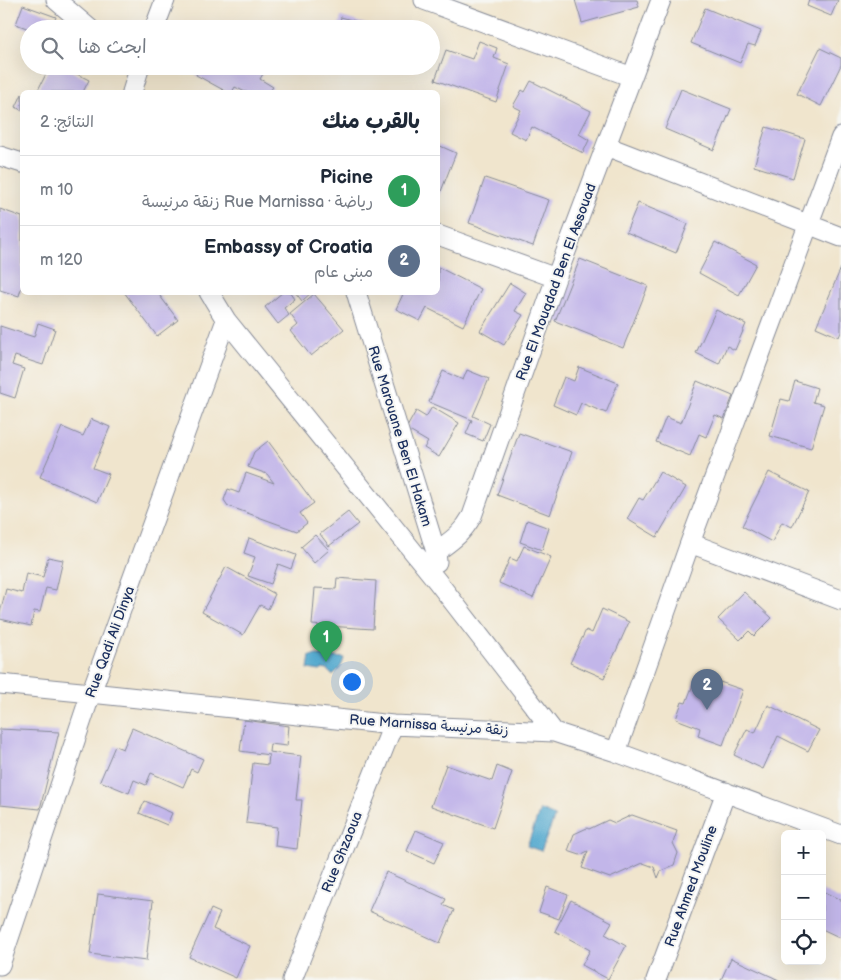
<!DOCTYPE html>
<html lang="ar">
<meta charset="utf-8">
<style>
:root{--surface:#fff;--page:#f2f2f3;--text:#1f2937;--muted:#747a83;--line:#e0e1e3;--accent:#d1495b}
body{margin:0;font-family:"Balsamiq Sans","Playpen Sans Arabic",sans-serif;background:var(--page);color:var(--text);direction:rtl}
.controls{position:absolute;right:15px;bottom:15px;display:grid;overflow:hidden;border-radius:8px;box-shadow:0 5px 20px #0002}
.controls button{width:45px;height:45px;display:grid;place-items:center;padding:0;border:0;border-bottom:1px solid var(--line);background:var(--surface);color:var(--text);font:25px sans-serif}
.you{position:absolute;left:351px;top:681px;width:18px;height:18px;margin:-12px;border:4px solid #fff;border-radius:50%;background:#1a73e8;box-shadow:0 0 0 8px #1a73e833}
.badge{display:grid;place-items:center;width:32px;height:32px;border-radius:50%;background:var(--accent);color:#fff;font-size:16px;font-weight:700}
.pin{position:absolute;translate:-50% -41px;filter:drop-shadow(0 1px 2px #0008)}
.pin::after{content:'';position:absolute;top:26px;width:18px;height:15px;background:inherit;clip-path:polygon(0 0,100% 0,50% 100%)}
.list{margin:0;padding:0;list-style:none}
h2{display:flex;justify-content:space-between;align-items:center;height:65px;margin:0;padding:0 20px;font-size:21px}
h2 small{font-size:16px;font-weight:400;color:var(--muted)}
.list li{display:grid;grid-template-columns:32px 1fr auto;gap:15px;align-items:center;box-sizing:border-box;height:70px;padding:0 20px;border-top:1px solid var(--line)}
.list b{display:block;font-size:19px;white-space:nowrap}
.list p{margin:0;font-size:16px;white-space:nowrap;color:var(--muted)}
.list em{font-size:16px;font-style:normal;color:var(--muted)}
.icon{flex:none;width:28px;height:28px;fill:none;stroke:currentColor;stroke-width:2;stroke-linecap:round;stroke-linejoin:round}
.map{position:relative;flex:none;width:841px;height:980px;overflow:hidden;direction:ltr}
.search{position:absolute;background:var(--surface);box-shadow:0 5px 20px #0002;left:20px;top:20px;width:420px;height:55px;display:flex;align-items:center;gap:12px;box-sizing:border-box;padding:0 18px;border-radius:28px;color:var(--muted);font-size:19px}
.panel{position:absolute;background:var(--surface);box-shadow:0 5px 20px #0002;left:20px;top:90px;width:420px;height:205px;border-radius:8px;direction:rtl}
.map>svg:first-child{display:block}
.water{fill:#52a9ce;stroke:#366c96}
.building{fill:#c2b6e9}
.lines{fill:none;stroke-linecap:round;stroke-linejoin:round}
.street-casing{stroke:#868a96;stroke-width:21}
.street{stroke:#fff;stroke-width:19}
.labels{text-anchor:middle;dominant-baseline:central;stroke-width:4;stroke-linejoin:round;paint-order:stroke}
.street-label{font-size:14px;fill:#1b2f5e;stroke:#f6f6f2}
</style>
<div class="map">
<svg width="841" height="980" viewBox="0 0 841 980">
<rect width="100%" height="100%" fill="#f6f6f2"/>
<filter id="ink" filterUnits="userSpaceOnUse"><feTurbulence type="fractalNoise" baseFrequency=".02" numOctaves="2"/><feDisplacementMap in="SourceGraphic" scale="10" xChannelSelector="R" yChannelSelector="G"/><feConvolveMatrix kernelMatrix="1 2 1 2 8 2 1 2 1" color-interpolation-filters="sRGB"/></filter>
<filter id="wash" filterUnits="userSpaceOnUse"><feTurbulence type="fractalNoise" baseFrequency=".0096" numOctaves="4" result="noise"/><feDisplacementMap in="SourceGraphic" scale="20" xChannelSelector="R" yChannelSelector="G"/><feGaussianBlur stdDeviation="1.12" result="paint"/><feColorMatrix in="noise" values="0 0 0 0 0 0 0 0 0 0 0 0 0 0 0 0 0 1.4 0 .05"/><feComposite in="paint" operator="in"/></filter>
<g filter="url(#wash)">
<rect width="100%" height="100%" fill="#f0e5cd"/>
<path class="water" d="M317,655l27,3c-2,8 -5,13 -12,17l-5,-5 -4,-1 -3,2 -12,-2 2,-13z
M540,810l15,6 -14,35 -14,-5z"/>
<g id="blocks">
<path class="building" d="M575,0h62l2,7 -57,16z
M809,0h29l-7,16 -24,-10z
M23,5l33,12 -5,12h-22l-13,-5z
M705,8l56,23 -6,15 -7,-2 -8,19 -49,-20z
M341,17l38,11v1h-41z
M479,41l18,7 -3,10 15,6 -13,38 -61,-22 11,-30 26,9z
M820,48l21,10v7l-20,41 -24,-12z
M50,66h11l28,14 -6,12h-46z
M200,66h65l2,1 -7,12 13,8 -4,5h-24l-10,-5 -3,5h-5l-31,-17z
M531,81l60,30 -12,23 10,6 -6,13 -51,-26 -6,13 -16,-8 11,-22 -8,-4 9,-16 3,2z
M681,89l50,20 -17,41 -49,-21z
M22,94v17l-6,-4z
M766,127l39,12 -12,39 -39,-12z
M438,145l18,8 -18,46z
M485,178l64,22 -16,46 -64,-23z
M638,203l50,21 -12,29 -50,-21z
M0,209l22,8v68l-3,11 -19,-6z
M715,242l41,22 -17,31 -40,-22z
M580,259l68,27 -25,62 -68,-27z
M438,267l43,22 -18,37 -36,-18 -7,13 -24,-12 8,-17h34z
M841,268v64l-2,5 -23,-10z
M510,283l16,10 -11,18 8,4 -19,30 -24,-14z
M124,292h33l21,28 -21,16z
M283,292h7l5,7 -11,9 5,7 -11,9 -13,-17z
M295,292h17l-10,9z
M314,294l30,35 -33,27 -20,-25 7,-6 -8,-11z
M716,310l30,14 -11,26 -8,-4 -8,18 -23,-11z
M38,323l17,6 -12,36 -28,-9 -3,9 12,4 -9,29 -15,-5v-67l34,11z
M579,367l39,16 -12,30 -25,-10 -5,12 -23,-10 11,-28 10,4z
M467,370l22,9 -16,37 17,8 -7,17 -17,-7 6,-14 -43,-18 14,-31 20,9z
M697,381l36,15 -9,23 -9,-4 -9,22 -7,-3 -9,22 -34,-14 10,-25 15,6z
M795,381l22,7 -4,14 11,3 -13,43 -41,-12 11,-37 8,2z
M432,407l27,16 -20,34 -15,-9 4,-6 -22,-13 10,-18 10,6z
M91,419l19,8 -17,41 16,6 -12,28 -57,-25 22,-50 21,9z
M519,433l53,19 -22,63 -53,-20z
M268,441l46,62 -14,10 7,10 -10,8 -69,-25 -4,-6 4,-11 11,4 7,-20 28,10 -7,-9 -19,-7 6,-15z
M660,472l26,15 -29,50 -30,-18 12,-21 4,2z
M769,472l40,20 -17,35 -10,-5 -10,20 -30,-16z
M348,512l10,12 -29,22 -9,-12z
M527,520l22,8 -7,22 -22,-8z
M315,535l14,15 -15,13 -13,-16z
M249,538l47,17 -5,14 -13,-5 -7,20 -23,-8 7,-19 -11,-4z
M524,546l27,11 -18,41 -34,-15 11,-25 7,3z
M48,557l15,3 -7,30 -10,-2 -6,24 -6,-1 -3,15 -31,-7v-6l6,-24 16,4 4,-20 17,4z
M226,567l49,27 -7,15 -8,-4 -17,30 -41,-23z
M337,578l39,3 -3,48 -61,-4 3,-37 21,1z
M744,592l28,26 -18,18 -5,-5 -9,9 -22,-21z
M602,609l27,13 -25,56 -34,-15 16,-33 6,3z
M697,674l46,16 -20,55 -25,-9 2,-8 -24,-9 6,-17 4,1z
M768,705l51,25 -11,21 -30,-15 -15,33 -29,-14 13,-26 8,4z
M244,720l45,6 -2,20 -17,-2 -1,8 32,4 -5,44h6l-5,49 -22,-3 2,-19 -31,-4 7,-60 15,2 1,-10 -29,-4z
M132,728l71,31 -6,13 -6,-3 -8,18 -32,-14 -5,12 -12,-5 -5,13 -29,-12 15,-35 8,3z
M0,729l59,3 -19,77 -40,-4z
M446,765l46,16 5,-15 15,6 -19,56 -62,-22z
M145,801l27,12 -5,12 -28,-12z
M632,815l45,16 -4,12 5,10 -4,12 -13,6 -3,7 -4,-11 -11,-4 -33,15 -28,-10 6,-17 -8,4 -12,-4 6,-17 13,-6 2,1 19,-9 7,3z
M416,830l28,12 -10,21 -27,-12z
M386,872l60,27 -3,6 11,5 -14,33 -71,-32z
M547,887l21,8 -9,24 -20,-7z
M822,891l19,9v38l-19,-9z
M98,894l55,7 -7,60 -56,-7z
M571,900l41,22 -7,12 21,12 -18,33 -26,-14 8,-15 -35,-19z
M211,909l9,4 -7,16 37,17 -14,32 -47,-21z
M731,958l48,22h-58z"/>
</g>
</g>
<g filter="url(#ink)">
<use href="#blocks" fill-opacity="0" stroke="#868a96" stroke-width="1"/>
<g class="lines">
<defs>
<path id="street" d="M56,0l34,29
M424,0l208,77
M154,29l11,-29
M132,92l8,-26
M606,146l235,91
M0,156l22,7
M438,235l118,43
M209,292l17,28 211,261 117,151
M356,292l80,260 1,10
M690,543l151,57
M436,552c16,-12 26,-18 36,-36l84,-238 105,-278
M0,684l91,9 302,32 161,7 62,20 225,83
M616,752l74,-209 151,-406
M0,965l91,-272 135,-373
M292,980l101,-255
M656,980l70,-188"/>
</defs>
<use href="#street" class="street-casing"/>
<use href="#street" class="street"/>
</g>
</g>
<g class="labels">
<g class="street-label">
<text transform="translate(556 282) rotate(-70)">Rue El Mouqdad Ben El Assouad</text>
<text transform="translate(400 436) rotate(73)">Rue Marouane Ben El Hakam</text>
<text transform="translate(110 642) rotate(-70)">Rue Qadi Ali Dinya</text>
<text transform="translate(429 725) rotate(4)">Rue Marnissa زنقة مرنيسة</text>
<text transform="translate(342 852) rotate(-68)">Rue Ghzaoua</text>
<text transform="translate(691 886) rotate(-70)">Rue Ahmed Mouline</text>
</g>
</g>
</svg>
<div class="controls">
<button>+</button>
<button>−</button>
<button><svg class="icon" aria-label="locate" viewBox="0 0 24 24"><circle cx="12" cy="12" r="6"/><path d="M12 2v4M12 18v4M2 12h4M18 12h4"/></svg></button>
</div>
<div class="you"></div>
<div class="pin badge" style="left:326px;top:662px;background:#2e9e5b">1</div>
<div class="pin badge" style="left:707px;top:710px;background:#5c6f8a">2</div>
<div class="search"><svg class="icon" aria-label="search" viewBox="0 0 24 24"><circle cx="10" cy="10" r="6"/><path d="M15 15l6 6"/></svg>ابحث هنا</div>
<section class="panel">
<h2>بالقرب منك<small>النتائج: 2</small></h2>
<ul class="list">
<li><span class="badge" style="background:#2e9e5b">1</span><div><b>Picine</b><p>رياضة · Rue Marnissa زنقة مرنيسة</p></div><em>10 m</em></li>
<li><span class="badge" style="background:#5c6f8a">2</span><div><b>Embassy of Croatia</b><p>مبنى عام</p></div><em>120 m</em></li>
</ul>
</section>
</div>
